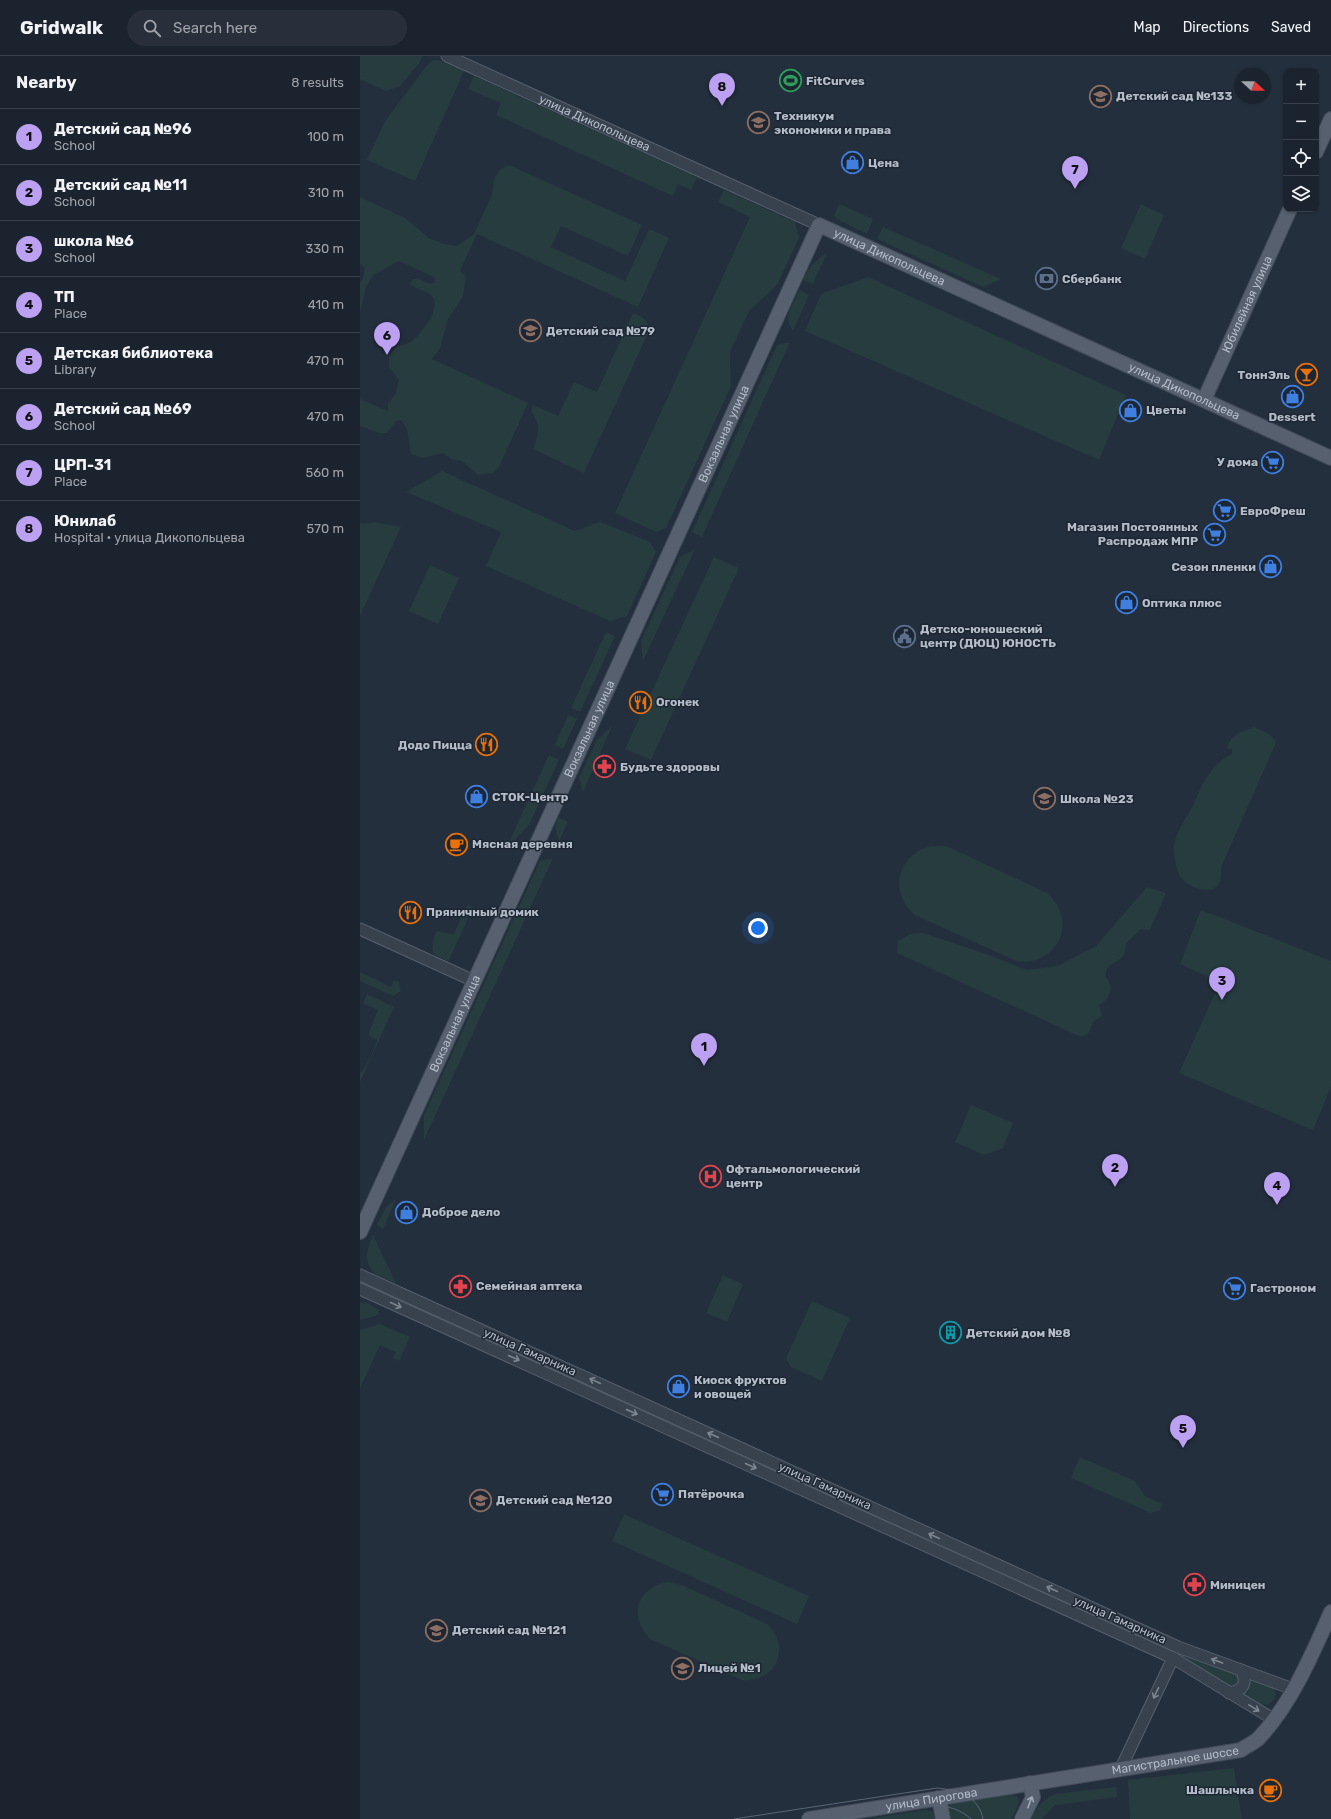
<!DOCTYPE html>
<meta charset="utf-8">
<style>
:root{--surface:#1b232e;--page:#282f3a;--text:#f1f3f6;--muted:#a0a4aa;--line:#39404a;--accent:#bca0f2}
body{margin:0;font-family:Rubik,sans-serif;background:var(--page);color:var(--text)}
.controls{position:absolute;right:12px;top:12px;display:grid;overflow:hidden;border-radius:8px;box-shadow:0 1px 3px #0004}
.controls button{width:36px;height:36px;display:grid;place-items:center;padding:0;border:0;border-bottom:1px solid var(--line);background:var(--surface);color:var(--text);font:20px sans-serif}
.compass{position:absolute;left:875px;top:12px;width:36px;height:36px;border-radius:50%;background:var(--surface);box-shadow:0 1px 3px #0004;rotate:111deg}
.you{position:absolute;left:398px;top:872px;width:14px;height:14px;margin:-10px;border:3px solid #fff;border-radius:50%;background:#1a73e8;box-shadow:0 0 0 6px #1a73e833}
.badge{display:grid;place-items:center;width:26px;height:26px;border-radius:50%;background:var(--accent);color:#111;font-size:13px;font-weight:700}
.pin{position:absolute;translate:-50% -33px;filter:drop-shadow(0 1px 2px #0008)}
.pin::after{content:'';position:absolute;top:21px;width:14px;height:12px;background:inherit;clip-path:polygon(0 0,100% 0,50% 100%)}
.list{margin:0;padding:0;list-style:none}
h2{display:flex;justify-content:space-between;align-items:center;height:52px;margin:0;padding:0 16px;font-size:17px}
h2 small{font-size:13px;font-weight:400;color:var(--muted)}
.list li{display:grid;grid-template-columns:26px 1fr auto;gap:12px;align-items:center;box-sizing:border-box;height:56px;padding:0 16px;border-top:1px solid var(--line)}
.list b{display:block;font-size:15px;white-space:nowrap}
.list p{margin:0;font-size:13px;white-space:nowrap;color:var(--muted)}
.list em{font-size:13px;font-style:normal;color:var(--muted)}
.icon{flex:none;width:22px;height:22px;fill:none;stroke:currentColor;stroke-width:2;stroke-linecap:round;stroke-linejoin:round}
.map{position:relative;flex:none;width:971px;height:1763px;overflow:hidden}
header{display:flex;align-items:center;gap:24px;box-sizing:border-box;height:56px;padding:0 20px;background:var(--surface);border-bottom:1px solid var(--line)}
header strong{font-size:19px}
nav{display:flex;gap:22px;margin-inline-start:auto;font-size:14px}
.search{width:280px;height:36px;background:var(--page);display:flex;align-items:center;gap:10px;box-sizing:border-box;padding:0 14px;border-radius:22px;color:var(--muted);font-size:15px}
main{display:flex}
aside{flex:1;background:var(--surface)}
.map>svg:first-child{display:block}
.green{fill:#263c3f}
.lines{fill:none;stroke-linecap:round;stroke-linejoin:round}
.minor-casing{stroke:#565f6c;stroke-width:13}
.major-casing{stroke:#414a57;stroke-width:16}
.minor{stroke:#38414e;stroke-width:11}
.major{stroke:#56606e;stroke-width:14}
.tram{stroke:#5a6575;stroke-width:1}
.oneway{stroke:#7c8592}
.oneway2{stroke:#a1aab7}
.labels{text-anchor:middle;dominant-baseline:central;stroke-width:3;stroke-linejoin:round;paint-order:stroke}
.poi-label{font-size:12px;font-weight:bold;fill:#b4bcc9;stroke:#1d2633;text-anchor:start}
.street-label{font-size:12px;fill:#b4bcc9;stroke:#1d2633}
</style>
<header>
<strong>Gridwalk</strong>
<div class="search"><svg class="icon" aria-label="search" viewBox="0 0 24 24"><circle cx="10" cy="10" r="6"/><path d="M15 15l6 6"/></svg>Search here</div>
<nav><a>Map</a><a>Directions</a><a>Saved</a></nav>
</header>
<main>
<aside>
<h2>Nearby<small>8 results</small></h2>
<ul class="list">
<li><span class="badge">1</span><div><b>Детский сад №96</b><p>School</p></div><em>100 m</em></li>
<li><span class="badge">2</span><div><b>Детский сад №11</b><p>School</p></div><em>310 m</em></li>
<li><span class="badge">3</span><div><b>школа №6</b><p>School</p></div><em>330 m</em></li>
<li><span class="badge">4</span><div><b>ТП</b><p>Place</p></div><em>410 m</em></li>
<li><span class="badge">5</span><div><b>Детская библиотека</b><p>Library</p></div><em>470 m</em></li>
<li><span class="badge">6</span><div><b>Детский сад №69</b><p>School</p></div><em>470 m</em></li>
<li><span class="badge">7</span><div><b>ЦРП-31</b><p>Place</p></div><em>560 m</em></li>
<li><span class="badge">8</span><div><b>Юнилаб</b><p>Hospital · улица Дикопольцева</p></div><em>570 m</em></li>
</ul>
</aside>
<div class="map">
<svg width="971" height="1763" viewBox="0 0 971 1763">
<rect width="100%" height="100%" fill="#242f3e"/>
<path class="green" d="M0,0h62l-2,6 -20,24 -14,5 -26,-12z
M73,4h5l26,11 -49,110 -48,-21 18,-39 43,-57z
M114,20l223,101 -6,13 -13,-6 -5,12 -177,-81 5,-12 -33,-14z
M149,109l133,60 -14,31 -67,-30 -10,21 74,34 24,-52 20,9 -31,69 -161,-73 -17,37 6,6 -3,19 -15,23 -8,29 -8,11 96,44 -29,64 -6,6 -15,2 -16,-14 -11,-2 -8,-6 -20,5 -12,-4 -4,-25 -6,-9 -5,1 -9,12h-8l-19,-7v-27l28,12v-7l8,-11 3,-13 -10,-13v-10c2,-3 5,-8 8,-10 3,-2 8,-2 12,-4 11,-7 33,-34 23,-47 -6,-6 -16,-6 -22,-12l3,-5h6l12,5 4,-2 -1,-5 -35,-16 -26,14 -7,12 -5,22h-1v-26l3,-4 2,-10 -5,-6v-66l45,21 24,20 15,6 13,2 17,-12 18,-40 3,-17 6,-8z
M364,134l71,32 4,16 -22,47 -28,26 -19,41 1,34 -65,142 -10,4 -41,-19 135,-296 -32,-15z
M479,148l34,15 -6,15 -30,-15 -3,-4z
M781,148l23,11 -19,44 -24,-11z
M523,171l118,52 -18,8 -106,-48z
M467,197l-14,31 -10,-4c6,-13 12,-20 24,-27z
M508,221l258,118 -27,65 -294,-129 16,-37z
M440,234l9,5 -16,36c-11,-15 0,-26 7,-41z
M273,257c9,4 16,6 16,18l-65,142 -51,-24c6,-14 8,-25 -2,-38l2,-6 25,11 16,-34 23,10z
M430,286l-88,195 -10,-5 85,-187z
M82,415l133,60 25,-9 50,20 6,10 -29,64 -17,5 -124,-55 15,-34 -95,-40z
M15,466l26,5 -41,89v-93l5,1z
M335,493l-52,112 -2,-20 39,-84z
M354,501l25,11 -88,192 -26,-11z
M70,509l29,13 -21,46 -29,-13z
M246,576l9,4 -35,76 -9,-4z
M208,659l9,4 -14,30 -8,-4z
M252,670l-29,66 -4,-14 18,-38z
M894,671l15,7 7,7 -1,4 -53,120c-2,7 1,13 -4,20 -8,11 -30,2 -37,-7 -5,-7 -7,-23 -7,-30 1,-18 15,-32 21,-47 8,-19 18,-39 37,-47v-5l-5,-1c3,-13 16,-17 27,-21z
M189,699l10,5 -30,65 -23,24z
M198,761l10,5 -9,19 -4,-13z
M571,790h15l7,3 94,44c32,28 11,74 -31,68l-101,-46c-27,-23 -18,-60 16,-69z
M193,802l-129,282v-25l116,-254z
M787,831l19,6 -16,37 -9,-1 -15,14c0,25 -22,15 -20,34l3,4 2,8 -4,10 -8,6 3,11 -8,5 -6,13 -7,3 -184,-84 1,-12 12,-7 13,-1 66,22 38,15 31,-4 38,-20z
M107,849l6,3 -25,54 -14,-8c-3,-9 -1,-15 3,-23l17,3z
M841,854l130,51v126l-18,43 -134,-57 41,-91 -40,-18z
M0,916l31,15 3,-7 5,2 2,9 -8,5 -33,-15z
M7,938l27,13 -34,75v-10h2l9,-15 6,-17 -9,-5 10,-25 -15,-7z
M611,1049l42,18 -10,25 -19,7 -29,-13z
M36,1143l-13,30 -6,-4 9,-18z
M13,1179l21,44 2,4c-29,-9 -35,-20 -23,-48z
M363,1219l20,9 -16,38 -21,-9z
M452,1245l38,17 -28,63 -31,-14 -5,-9z
M0,1246l9,2 10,6 -1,5 -18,5z
M59,1251l186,85 -2,3 -185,-84z
M20,1268l30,13 -11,24 -6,-3 3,-6 -16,-7 -20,43v-58z
M272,1348l113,50 -2,6 -112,-53z
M720,1401l55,24 10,15 17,8 -2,6 -9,3 -80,-35z
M392,1403l148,67 -2,3 -146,-67z
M264,1458l185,82 -12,28 -185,-83z
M562,1480l351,151 3,7 -2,6 -6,5 -7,-1 -87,-49 -253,-117z
M308,1526l14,3 85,39c25,23 9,59 -25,56l-92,-41c-22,-22 -13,-52 18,-57z
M874,1712l8,51h-112l-2,-39z
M756,1731l1,10 -62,8 -13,14h-11c6,-12 11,-19 24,-25z
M649,1736l9,5 1,6 -7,16h-64l1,-13 6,-5z
M565,1754l6,1 7,5v3h-71z"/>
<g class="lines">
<defs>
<g id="minor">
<path id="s1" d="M87,0l372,169"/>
<path d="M0,873l114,52"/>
<path d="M0,1219l818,372 115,42"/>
<path d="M0,1233l813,369 100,61"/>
<path d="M869,1637c14,-2 19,-10 12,-23"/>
<path d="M760,1714l53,-112"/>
</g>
<g id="major">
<path d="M956,96l15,-33"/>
<path id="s2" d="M844,344l86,-191"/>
<path id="s3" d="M0,1176l459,-1007 512,233"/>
<path d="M579,1742l4,21"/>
<path id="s4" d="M449,1763l432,-69c5,-4 13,-7 18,-12 32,-34 53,-83 72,-126"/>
<path d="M662,1763l11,-22 -3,-14"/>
</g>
</defs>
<use href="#minor" class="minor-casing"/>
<use href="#major" class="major-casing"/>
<use href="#minor" class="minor"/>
<use href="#major" class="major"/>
<path class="tram" d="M374,1763l203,-31c20,2 42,8 46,31
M483,1763c17,-3 34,-6 52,-9 27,-4 54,-11 76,9"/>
</g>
<defs><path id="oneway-shaft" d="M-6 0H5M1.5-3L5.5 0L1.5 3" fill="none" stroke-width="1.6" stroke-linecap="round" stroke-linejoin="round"/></defs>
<g class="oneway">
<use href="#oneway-shaft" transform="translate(36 1249) rotate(25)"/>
<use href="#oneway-shaft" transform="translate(154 1302) rotate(24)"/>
<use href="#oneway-shaft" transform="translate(235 1325) rotate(-155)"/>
<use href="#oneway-shaft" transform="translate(272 1356) rotate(24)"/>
<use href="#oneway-shaft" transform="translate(353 1379) rotate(-156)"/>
<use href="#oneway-shaft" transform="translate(391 1410) rotate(24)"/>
<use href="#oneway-shaft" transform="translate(574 1480) rotate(-156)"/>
<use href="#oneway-shaft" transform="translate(692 1533) rotate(-156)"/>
<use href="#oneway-shaft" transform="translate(857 1605) rotate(-160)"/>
<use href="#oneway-shaft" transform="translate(796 1637) rotate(115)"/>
<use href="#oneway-shaft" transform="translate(894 1652) rotate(31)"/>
</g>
<use class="oneway2" href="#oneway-shaft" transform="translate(670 1746) rotate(-70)"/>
<defs>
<symbol id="stadium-ring" viewBox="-11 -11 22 22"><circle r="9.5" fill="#1d2633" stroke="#2e9e5b" stroke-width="1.5"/><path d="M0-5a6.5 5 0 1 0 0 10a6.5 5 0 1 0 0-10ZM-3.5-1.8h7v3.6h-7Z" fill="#2e9e5b"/></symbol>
<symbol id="school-ring" viewBox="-11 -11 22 22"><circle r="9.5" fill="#1d2633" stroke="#8d6e63" stroke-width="1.5"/><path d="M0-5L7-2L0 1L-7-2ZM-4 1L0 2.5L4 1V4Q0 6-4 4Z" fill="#8d6e63"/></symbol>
<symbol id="university-ring" viewBox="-11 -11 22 22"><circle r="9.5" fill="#1d2633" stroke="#8d6e63" stroke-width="1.5"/><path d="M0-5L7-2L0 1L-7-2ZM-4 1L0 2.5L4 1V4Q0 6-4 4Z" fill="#8d6e63"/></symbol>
<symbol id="shop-ring" viewBox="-11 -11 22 22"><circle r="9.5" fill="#1d2633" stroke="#3f7fe0" stroke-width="1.5"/><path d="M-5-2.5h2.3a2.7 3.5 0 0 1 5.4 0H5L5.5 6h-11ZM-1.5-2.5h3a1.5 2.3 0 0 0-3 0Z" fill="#3f7fe0"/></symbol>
<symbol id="bank-ring" viewBox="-11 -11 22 22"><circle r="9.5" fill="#1d2633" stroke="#5c6f8a" stroke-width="1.5"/><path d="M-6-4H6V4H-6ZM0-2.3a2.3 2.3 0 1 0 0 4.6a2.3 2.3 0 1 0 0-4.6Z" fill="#5c6f8a"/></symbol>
<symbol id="bar-ring" viewBox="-11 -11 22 22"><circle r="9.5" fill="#1d2633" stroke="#e8710a" stroke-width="1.5"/><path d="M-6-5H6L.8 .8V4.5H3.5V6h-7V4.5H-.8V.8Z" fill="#e8710a"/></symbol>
<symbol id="supermarket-ring" viewBox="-11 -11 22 22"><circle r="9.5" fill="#1d2633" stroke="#3f7fe0" stroke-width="1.5"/><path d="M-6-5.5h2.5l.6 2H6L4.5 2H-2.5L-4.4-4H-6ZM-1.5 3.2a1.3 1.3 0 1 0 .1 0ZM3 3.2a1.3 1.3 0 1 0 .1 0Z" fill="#3f7fe0"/></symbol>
<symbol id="civic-ring" viewBox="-11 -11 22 22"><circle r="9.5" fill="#1d2633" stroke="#5c6f8a" stroke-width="1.5"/><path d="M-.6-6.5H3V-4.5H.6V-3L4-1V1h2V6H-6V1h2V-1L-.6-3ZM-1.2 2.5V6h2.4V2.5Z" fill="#5c6f8a"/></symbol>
<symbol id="restaurant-ring" viewBox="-11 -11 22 22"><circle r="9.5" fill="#1d2633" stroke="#e8710a" stroke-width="1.5"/><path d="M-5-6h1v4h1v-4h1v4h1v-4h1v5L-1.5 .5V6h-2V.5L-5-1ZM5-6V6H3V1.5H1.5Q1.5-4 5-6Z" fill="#e8710a"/></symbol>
<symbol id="pharmacy-ring" viewBox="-11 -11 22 22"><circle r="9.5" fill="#1d2633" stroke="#e0444e" stroke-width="1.5"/><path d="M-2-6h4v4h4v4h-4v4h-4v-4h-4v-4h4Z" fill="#e0444e"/></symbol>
<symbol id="cafe-ring" viewBox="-11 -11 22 22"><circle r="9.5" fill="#1d2633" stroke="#e8710a" stroke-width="1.5"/><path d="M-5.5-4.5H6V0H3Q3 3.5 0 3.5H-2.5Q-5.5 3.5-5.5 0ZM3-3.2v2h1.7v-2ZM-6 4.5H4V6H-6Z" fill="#e8710a"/></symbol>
<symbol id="hospital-ring" viewBox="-11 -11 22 22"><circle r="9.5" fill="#1d2633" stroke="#e0444e" stroke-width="1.5"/><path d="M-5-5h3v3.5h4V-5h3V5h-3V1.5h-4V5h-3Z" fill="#e0444e"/></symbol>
<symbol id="building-ring" viewBox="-11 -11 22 22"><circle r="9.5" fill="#1d2633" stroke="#0f9aa8" stroke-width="1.5"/><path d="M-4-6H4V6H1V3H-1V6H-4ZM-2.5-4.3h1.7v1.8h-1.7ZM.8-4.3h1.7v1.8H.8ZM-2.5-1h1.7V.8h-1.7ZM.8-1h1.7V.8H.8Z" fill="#0f9aa8"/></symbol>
</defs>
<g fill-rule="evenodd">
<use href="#stadium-ring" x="418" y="12" width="25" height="25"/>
<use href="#school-ring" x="728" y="28" width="25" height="25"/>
<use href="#university-ring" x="386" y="54" width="25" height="25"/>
<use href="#shop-ring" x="480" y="94" width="25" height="25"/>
<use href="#bank-ring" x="674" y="210" width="25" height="25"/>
<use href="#school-ring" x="158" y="262" width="25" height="25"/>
<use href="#bar-ring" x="934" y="306" width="25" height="25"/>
<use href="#shop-ring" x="920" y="328" width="25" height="25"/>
<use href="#shop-ring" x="758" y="342" width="25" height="25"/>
<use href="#supermarket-ring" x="900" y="394" width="25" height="25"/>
<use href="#supermarket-ring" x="852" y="442" width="25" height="25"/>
<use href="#supermarket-ring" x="842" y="466" width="25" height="25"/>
<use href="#shop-ring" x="898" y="498" width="25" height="25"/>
<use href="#shop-ring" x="754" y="534" width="25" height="25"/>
<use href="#civic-ring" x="532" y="568" width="25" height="25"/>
<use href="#restaurant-ring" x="268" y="634" width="25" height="25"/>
<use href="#restaurant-ring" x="114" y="676" width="25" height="25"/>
<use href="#pharmacy-ring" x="232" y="698" width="25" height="25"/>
<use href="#shop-ring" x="104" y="728" width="25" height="25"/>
<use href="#school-ring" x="672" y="730" width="25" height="25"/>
<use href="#cafe-ring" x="84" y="776" width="25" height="25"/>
<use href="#restaurant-ring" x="38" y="844" width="25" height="25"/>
<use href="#hospital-ring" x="338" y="1108" width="25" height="25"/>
<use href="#shop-ring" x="34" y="1144" width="25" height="25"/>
<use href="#pharmacy-ring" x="88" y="1218" width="25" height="25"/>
<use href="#supermarket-ring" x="862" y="1220" width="25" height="25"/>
<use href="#building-ring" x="578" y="1264" width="25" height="25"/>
<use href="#shop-ring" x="306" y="1318" width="25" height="25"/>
<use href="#supermarket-ring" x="290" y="1426" width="25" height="25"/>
<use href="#school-ring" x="108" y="1432" width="25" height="25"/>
<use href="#pharmacy-ring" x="822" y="1516" width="25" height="25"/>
<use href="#school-ring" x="64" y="1562" width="25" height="25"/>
<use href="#school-ring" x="310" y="1600" width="25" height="25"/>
<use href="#cafe-ring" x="898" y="1722" width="25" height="25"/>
</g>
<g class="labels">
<g class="poi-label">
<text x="446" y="25">FitCurves</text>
<text x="756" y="40">Детский сад №133</text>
<text x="414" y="60">Техникум<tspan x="414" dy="14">экономики и права</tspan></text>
<text x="508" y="107">Цена</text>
<text x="702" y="223">Сбербанк</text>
<text x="186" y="275">Детский сад №79</text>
<text x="930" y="319" text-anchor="end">ТоннЭль</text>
<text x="786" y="354">Цветы</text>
<text x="932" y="361" text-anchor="middle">Dessert</text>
<text x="898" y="406" text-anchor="end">У дома</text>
<text x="880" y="455">ЕвроФреш</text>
<text x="838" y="471" text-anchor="end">Магазин Постоянных<tspan x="838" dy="14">Распродаж МПР</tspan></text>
<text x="896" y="511" text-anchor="end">Сезон пленки</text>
<text x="782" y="547">Оптика плюс</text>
<text x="560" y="573">Детско-юношеский<tspan x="560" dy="14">центр (ДЮЦ) ЮНОСТЬ</tspan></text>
<text x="296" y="646">Огонек</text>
<text x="112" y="689" text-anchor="end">Додо Пицца</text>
<text x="260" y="711">Будьте здоровы</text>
<text x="132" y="741">СТОК-Центр</text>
<text x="700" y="743">Школа №23</text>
<text x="112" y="788">Мясная деревня</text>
<text x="66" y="856">Пряничный домик</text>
<text x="366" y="1113">Офтальмологический<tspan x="366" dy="14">центр</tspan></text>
<text x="62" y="1156">Доброе дело</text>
<text x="116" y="1230">Семейная аптека</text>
<text x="890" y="1232">Гастроном</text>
<text x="606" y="1277">Детский дом №8</text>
<text x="334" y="1324">Киоск фруктов<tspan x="334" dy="14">и овощей</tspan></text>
<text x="318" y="1438">Пятёрочка</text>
<text x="136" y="1444">Детский сад №120</text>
<text x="850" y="1529">Миницен</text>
<text x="92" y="1574">Детский сад №121</text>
<text x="338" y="1612">Лицей №1</text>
<text x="894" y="1734" text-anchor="end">Шашлычка</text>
</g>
<g class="street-label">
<text stroke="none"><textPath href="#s1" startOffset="162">улица Дикопольцева</textPath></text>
<text stroke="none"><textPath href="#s3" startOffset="1184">улица Дикопольцева</textPath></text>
<text stroke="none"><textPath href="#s2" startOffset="105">Юбилейная улица</textPath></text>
<text stroke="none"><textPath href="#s3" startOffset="1508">улица Дикопольцева</textPath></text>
<text stroke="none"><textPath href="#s3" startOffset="877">Вокзальная улица</textPath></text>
<text stroke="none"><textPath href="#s3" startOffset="553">Вокзальная улица</textPath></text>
<text stroke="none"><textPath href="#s3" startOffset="229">Вокзальная улица</textPath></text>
<text transform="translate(170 1296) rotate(24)">улица Гамарника</text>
<text transform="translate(465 1430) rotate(24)">улица Гамарника</text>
<text transform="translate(760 1564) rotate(24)">улица Гамарника</text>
<text stroke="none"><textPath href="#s4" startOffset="371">Магистральное шоссе</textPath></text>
<text stroke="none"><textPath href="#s4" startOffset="124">улица Пирогова</textPath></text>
</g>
</g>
</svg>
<div class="controls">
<button>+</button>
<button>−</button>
<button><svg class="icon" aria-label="locate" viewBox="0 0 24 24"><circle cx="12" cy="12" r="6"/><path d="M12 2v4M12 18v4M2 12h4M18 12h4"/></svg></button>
<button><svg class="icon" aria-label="layers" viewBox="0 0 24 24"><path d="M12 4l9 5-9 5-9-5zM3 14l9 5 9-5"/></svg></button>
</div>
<svg class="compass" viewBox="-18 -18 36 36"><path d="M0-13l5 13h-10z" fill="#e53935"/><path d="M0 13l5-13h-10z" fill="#a0a4aa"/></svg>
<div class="you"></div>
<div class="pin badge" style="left:344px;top:1010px">1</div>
<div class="pin badge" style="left:755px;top:1131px">2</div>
<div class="pin badge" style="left:862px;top:944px">3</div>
<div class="pin badge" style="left:917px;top:1149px">4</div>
<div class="pin badge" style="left:823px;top:1392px">5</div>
<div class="pin badge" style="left:27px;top:299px">6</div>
<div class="pin badge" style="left:715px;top:133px">7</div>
<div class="pin badge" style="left:362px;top:50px">8</div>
</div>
</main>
